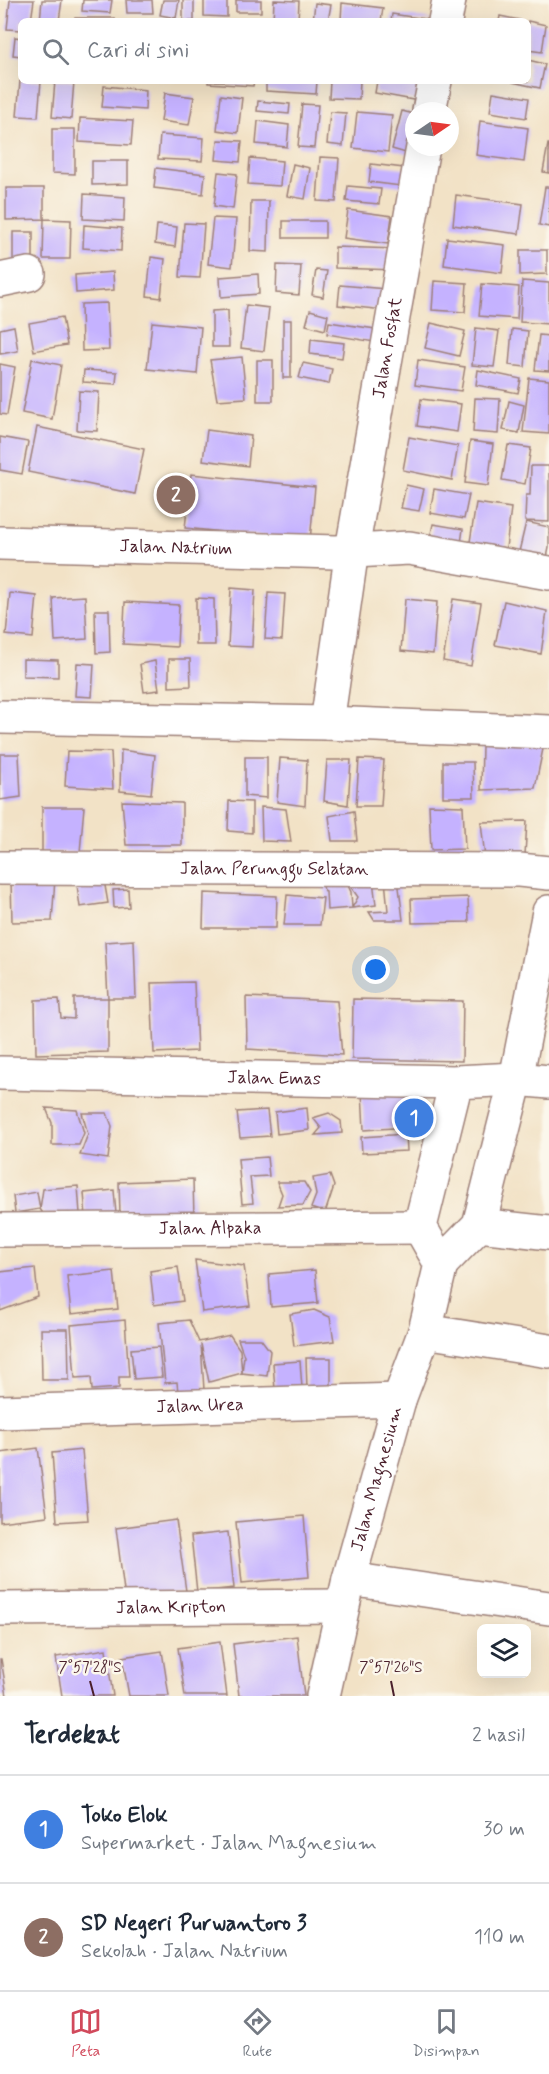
<!DOCTYPE html>
<html lang="id">
<meta charset="utf-8">
<style>
:root{--surface:#fff;--page:#f6f6f7;--text:#1f2937;--muted:#747a83;--line:#e0e1e3;--accent:#d1495b}
body{margin:0;font-family:Mynerve,sans-serif;background:var(--page);color:var(--text)}
.controls{position:absolute;right:18px;bottom:18px;display:grid;overflow:hidden;border-radius:9px;box-shadow:0 6px 24px #0002}
.controls button{width:54px;height:54px;display:grid;place-items:center;padding:0;border:0;border-bottom:2px solid var(--line);background:var(--surface);color:var(--text);font:30px sans-serif}
.compass{position:absolute;left:405px;top:102px;width:54px;height:54px;border-radius:50%;background:var(--surface);box-shadow:0 6px 24px #0002;rotate:77deg}
.you{position:absolute;left:376px;top:970px;width:21px;height:21px;margin:-15px;border:4px solid #fff;border-radius:50%;background:#1a73e8;box-shadow:0 0 0 9px #1a73e833}
.badge{display:grid;place-items:center;width:39px;height:39px;border-radius:50%;background:var(--accent);color:#fff;font-size:20px;font-weight:700}
.pin{position:absolute;translate:-50% -50%;border:3px solid #fff;box-shadow:0 2px 6px #0006}
.list{margin:0;padding:0;list-style:none}
h2{display:flex;justify-content:space-between;align-items:center;height:78px;margin:0;padding:0 24px;font-size:26px}
h2 small{font-size:20px;font-weight:400;color:var(--muted)}
.list li{display:grid;grid-template-columns:39px 1fr auto;gap:18px;align-items:center;box-sizing:border-box;height:108px;padding:0 24px;border-top:2px solid var(--line)}
.list b{display:block;font-size:22px;white-space:nowrap}
.list p{margin:0;font-size:20px;white-space:nowrap;color:var(--muted)}
.list em{font-size:20px;font-style:normal;color:var(--muted)}
.icon{flex:none;width:33px;height:33px;fill:none;stroke:currentColor;stroke-width:2;stroke-linecap:round;stroke-linejoin:round}
.map{position:relative;flex:none;width:549px;height:1696px;overflow:hidden}
.search{position:absolute;background:var(--surface);box-shadow:0 6px 24px #0002;left:18px;right:18px;top:18px;height:66px;display:flex;align-items:center;gap:15px;box-sizing:border-box;padding:0 21px;border-radius:9px;color:var(--muted);font-size:22px}
.sheet{height:294px;background:var(--surface)}
nav{display:flex;justify-content:space-around;align-items:center;box-sizing:border-box;height:84px;border-top:2px solid var(--line);background:var(--surface);font-size:16px;color:var(--muted)}
nav a{display:grid;justify-items:center;gap:3px}
nav .on{color:var(--accent)}
.map>svg:first-child{display:block}
.building{fill:#c5b2ff}
.lines{fill:none;stroke-linecap:round;stroke-linejoin:round}
.minor-casing{stroke:#9e8078;stroke-width:36}
.minor{stroke:#fff;stroke-width:33}
.ticks{fill:none;stroke:#4a1f2b;stroke-width:2}
.labels{text-anchor:middle;dominant-baseline:central;stroke-width:5;stroke-linejoin:round;paint-order:stroke}
.street-label{font-size:18px;fill:#4a1f2b;stroke:#fbf7ec}
.ticks-label{font-size:15px;text-anchor:middle;fill:#4a1f2b;stroke:#fbf7ec;stroke-width:5;stroke-linejoin:round;paint-order:stroke}
</style>
<div class="map">
<svg width="549" height="1696" viewBox="0 0 549 1696">
<rect width="100%" height="100%" fill="#fbf7ec"/>
<filter id="ink" filterUnits="userSpaceOnUse"><feTurbulence type="fractalNoise" baseFrequency=".0167" numOctaves="2"/><feDisplacementMap in="SourceGraphic" scale="12" xChannelSelector="R" yChannelSelector="G"/><feConvolveMatrix kernelMatrix="1 2 1 2 8 2 1 2 1" color-interpolation-filters="sRGB"/></filter>
<filter id="wash" filterUnits="userSpaceOnUse"><feTurbulence type="fractalNoise" baseFrequency=".008" numOctaves="4" result="noise"/><feDisplacementMap in="SourceGraphic" scale="24" xChannelSelector="R" yChannelSelector="G"/><feGaussianBlur stdDeviation="1.35" result="paint"/><feColorMatrix in="noise" values="0 0 0 0 0 0 0 0 0 0 0 0 0 0 0 0 0 1.4 0 .05"/><feComposite in="paint" operator="in"/></filter>
<g filter="url(#wash)">
<rect width="100%" height="100%" fill="#f2e2c6"/>
<g id="blocks">
<path class="building" d="M10,0h24l-3,21h-10v9l-14,-1z
M42,0h20l-3,21h-19z
M83,0h29l-2,13 -28,-2z
M126,0h26l1,13h-26z
M163,0h16l-3,18 -16,-3z
M183,0h11v21h-11z
M204,0h23v17l-23,-1z
M236,0h25v12h-25z
M274,0l25,1 -1,20h-25z
M315,3l16,2 -3,16h-15z
M342,3l41,5 -2,13 -40,-1z
M392,14l39,6v1h-40z
M500,16l20,4v1h-21z
M75,18h40v3h-40z
M528,21l18,4 -4,27 -14,-2z
M15,37l6,1v18l-8,-1z
M528,60l17,4 -5,24 -28,-6 16,-1z
M20,81h21l-3,36 -21,-1z
M55,81h19l-3,38 -19,-2z
M208,81h46l-1,5 -45,-3z
M266,81h51l-1,13 -50,-3z
M330,81h30l-1,18 -30,-1z
M377,81h46l1,21 -49,-9z
M104,86l42,4 -1,20 -43,-3z
M493,92l36,6 -3,20 -36,-6z
M165,93l29,4 -5,28 -28,-4z
M221,95l21,3 -4,35 -21,-3z
M258,101l32,3 -1,10 -32,-3z
M302,104l16,1 -4,43 -16,-1z
M402,111l12,3v33l2,9 -24,-7z
M330,112l16,1 -3,33 -16,-2z
M357,112l35,3 -4,37 -35,-4z
M80,118l53,3 -2,24 -52,-3z
M258,121l31,4 -2,22 -31,-3z
M480,121l48,7 -4,34 -48,-7z
M52,129h23v45l-23,-1z
M160,135l44,3 -2,23 -44,-2z
M218,140l24,1 -2,21 -24,-2z
M548,144h1v29l-6,-1z
M320,157l19,1 -3,44 -19,-1z
M250,158l32,3 -2,25 -32,-2z
M92,161h36v23l-36,1z
M293,164l17,4 -5,31 -18,-3z
M371,164l41,5 -3,18 -40,-5z
M156,168l49,6 -2,20 -49,-6z
M218,172l19,2 -4,35 -19,-3z
M348,186l33,3 -2,15 -33,-3z
M545,187h4v40l-10,-2z
M6,188h38v31l-38,1z
M84,194l41,3 -1,24 -41,-2z
M456,195l67,9 -4,30 -66,-9z
M251,201h18l-1,51 -18,-1z
M348,210l44,6 -4,28 -44,-6z
M213,218l23,1 -4,48 -24,-3z
M44,219l27,1 -1,39h-27z
M283,221h42v17h-42z
M184,223l20,1 -4,54 -20,-1z
M84,225l38,3 -1,23 -38,-3z
M157,225l20,2 -2,20 -20,-3z
M13,232h20v38h-20z
M447,238l58,7 -3,28 -58,-8z
M335,247l63,2 -1,21 -62,-2z
M520,250h27v24l-27,1z
M151,257l14,2 -4,39 -14,-2z
M277,265l24,1 -2,29 -23,-2z
M316,270l11,1 -4,26 -11,-2z
M113,272l1,18 -38,3 -1,-18z
M258,274l1,20 -38,3 -1,-20z
M434,281l33,2 -2,29 -33,-2z
M522,281l27,2v41l-29,-2z
M482,284l37,3 -2,32 -38,-3z
M340,285l46,4 -2,21 -46,-5z
M107,303l2,47 -27,1 -1,-47z
M246,305l23,3 -5,43 -23,-3z
M228,310l1,37h-17v-36z
M310,310l18,5 -3,15 -19,-5z
M62,317l5,28 -33,6 -5,-28z
M283,320h8v58h-8z
M152,322l49,5 -4,47 -50,-5z
M329,322l53,8 -2,13 -53,-9z
M431,323l34,8 -6,25 -34,-8z
M14,326l4,25 -18,3v-25z
M476,328l23,3 -5,36 -22,-2z
M512,329l16,2 -3,36 -16,-2z
M539,335l10,1v35l-14,-1z
M311,339l33,4 -2,15 -32,-4z
M242,357l4,41 -29,2 -7,-40z
M32,359l29,6 -9,54 -30,-6z
M257,360h16v41h-16z
M418,360l47,7 -4,24 -46,-6z
M303,363l29,6 -3,15 -30,-6z
M0,364l15,3 -8,48 -7,-1z
M84,370l33,2 -1,12 -33,-2z
M478,370l43,9 -3,14 -42,-8z
M529,378l20,2v54l-26,-2z
M79,391l20,1 -2,39 -20,-1z
M475,398l25,1 -2,35 -25,-2z
M421,399l40,5 -4,28 -40,-6z
M509,401l15,4 -5,28 -16,-3z
M37,427l107,22 -9,45 -107,-22z
M207,430l44,6 -3,30 -45,-6z
M0,437l28,5 -6,32 -22,-4z
M409,437l49,9 -6,34 -49,-10z
M470,441l23,3 -5,42 -23,-3z
M508,445l23,3 -6,36 -23,-4z
M531,466h18v56l-24,-1 1,-26h4z
M191,474l124,13 -5,54 -125,-13z
M406,485l18,4 -5,22 -18,-3z
M434,489l35,6 -5,24 -34,-6z
M476,503l35,5 -5,40 -36,-6z
M526,522l23,5v21l-3,14 -28,-6z
M433,524l30,5 -2,14 -31,-5z
M231,588l24,2 -3,57 -24,-1z
M10,593l27,3 -4,42 -27,-3z
M268,593l17,1 -3,46 -17,-1z
M85,596l2,43 -32,2 -2,-43z
M196,598l18,1 1,46h-19z
M405,599l32,3 -4,52 -32,-3z
M453,599l28,4 -10,63 -28,-5z
M504,601l43,10 -6,43 -46,-9z
M125,602l54,3 -2,42 -54,-3z
M95,610h14l1,42 -14,1z
M23,659l35,1v17l-35,-1z
M169,659h21l1,27 -22,1z
M155,661l4,29 -15,2 -4,-28z
M77,663l17,1 -2,33 -17,-1z
M544,744l-9,44 -54,2 1,-45z
M121,750l34,5 -4,39 -31,-3z
M67,751l44,1 2,37 -48,-3z
M0,754h19l2,43 -21,3z
M245,757h22v41l-22,-2z
M280,758l27,2 -2,46 -28,-4z
M359,759l25,1 -3,46h-25z
M327,760h24l-3,45 -24,-4z
M443,762h30l1,35h-31z
M122,801l60,2v42h-56z
M229,801l23,1v31l-24,-2z
M429,805l34,1 2,43 -34,1z
M42,807h42l-4,45h-38z
M261,807l25,2 5,33 -29,-1z
M354,811l3,30h-25l-3,-25z
M527,821l-2,34 -40,3 -4,-36z
M103,874l5,29 -28,4 -4,-29z
M344,877l7,15 1,16 -25,2 -1,-18 -9,-12z
M55,879l-3,42 -40,1 -1,-42z
M398,879l5,41h-29l-5,-8 19,-1 -3,-31z
M373,880l3,25 -24,3 6,-11 -10,-14z
M128,889l1,18 -15,1 -1,-18z
M204,893l73,3 -1,32h-73z
M287,895l36,3 -3,27h-36z
M468,897l1,25 -57,1 -1,-24z
M134,940l2,58h-28l-3,-56z
M194,982l3,69 -43,2 -3,-70z
M246,997l91,4 5,54 -95,-6z
M74,998h34v54l-72,2 -1,-54 24,-1 2,19 13,1z
M353,999l110,2 -1,60 -110,-2z
M406,1089l9,12 -6,26 -45,3 -2,-38z
M46,1108l31,2 7,23 -5,12h-27v-22z
M307,1108l2,22 -32,4 -2,-22z
M267,1110l3,26 -30,2 -3,-26z
M82,1113h25l5,13 -4,33 -28,-4 8,-21z
M329,1113l12,8 1,12 -27,2 6,-7 -8,-10z
M406,1134l1,17 -45,2 -1,-16z
M267,1157l2,19 -19,1 3,26 -11,1 -4,-45z
M330,1175l4,11 -9,27 -14,-5 5,-13 -3,-17z
M193,1179l1,40 -74,-4 -1,-33z
M277,1182h27l6,10 -7,13 -25,1 4,-12z
M78,1186l2,28 -35,2 -5,-7 3,-20z
M114,1190l2,24 -30,3 -2,-24z
M37,1192l3,17 -25,4 -2,-17z
M195,1260l49,6 6,40 -48,6z
M178,1267l5,34 -29,4 -4,-34z
M35,1268l3,29 -38,14v-39z
M315,1270l3,33 -47,4 -2,-33z
M114,1271l4,38 -47,5 -4,-38z
M314,1310l16,7 4,24 -40,5 -4,-32z
M125,1320l4,57h-10v11l-27,2 -1,-13 -16,1 -4,-53z
M189,1320l10,22 31,-7 10,15 2,23 -33,9 -8,-38 3,46 -26,3 -1,-11 -12,1 -6,-60z
M41,1329h27l1,51h-27z
M238,1339h23l9,12 -3,25 -25,-3 2,-17z
M159,1347l3,30 -28,2 -3,-30z
M306,1358h25v31h-24z
M300,1361l2,27 -27,2 -2,-27z
M38,1448l9,68 -47,6v-69z
M82,1450l6,70 -31,2 -5,-69z
M304,1516l5,61 -67,6 -6,-61z
M176,1520l10,71 -61,8 -9,-71z
M228,1532l6,56 -37,4 -6,-56z
M297,1636l7,60h-65l-6,-52z
M220,1642l7,54h-42l-7,-48z
M106,1649l7,47h-51l-6,-39z
M162,1651l7,45h-40l-7,-39z
M0,1659h1l6,37h-7z"/>
</g>
</g>
<g filter="url(#ink)">
<use href="#blocks" fill-opacity="0" stroke="#9e8078" stroke-width="1.5"/>
<g class="lines">
<defs>
<g id="minor">
<path d="M445,21l4,-21"/>
<path d="M429,111l6,-30"/>
<path d="M0,280l29,-6"/>
<path id="s1" d="M0,543l336,9 73,-4 140,25"/>
<path d="M0,717l327,6 222,9"/>
<path id="s2" d="M327,723l25,-173 71,-403"/>
<path id="s3" d="M0,868l519,2 30,3"/>
<path id="s4" d="M0,1073l456,9 60,-3 33,3"/>
<path d="M456,1082l-36,145 21,37 38,-39 37,-146 33,-167"/>
<path d="M479,1225l70,8"/>
<path id="s5" d="M0,1230l420,-3"/>
<path d="M425,1331l124,20"/>
<path id="s6" d="M0,1412l399,-12"/>
<path d="M349,1579l200,29"/>
<path id="s7" d="M0,1609l342,-3"/>
<path id="s8" d="M323,1696l26,-117 50,-179 26,-69 16,-67"/>
</g>
</defs>
<use href="#minor" class="minor-casing"/>
<use href="#minor" class="minor"/>
</g>
</g>
<path class="ticks" d="M90,1681l4,15M391,1681l3,15"/>
<g class="labels">
<g class="street-label">
<text stroke="none"><textPath href="#s2" startOffset="380">Jalan Fosfat</textPath></text>
<text stroke="none"><textPath href="#s1" startOffset="176">Jalan Natrium</textPath></text>
<text stroke="none"><textPath href="#s3" startOffset="274">Jalan Perunggu Selatan</textPath></text>
<text stroke="none"><textPath href="#s4" startOffset="274">Jalan Emas</textPath></text>
<text stroke="none"><textPath href="#s5" startOffset="210">Jalan Alpaka</textPath></text>
<text stroke="none"><textPath href="#s6" startOffset="200">Jalan Urea</textPath></text>
<text stroke="none"><textPath href="#s8" startOffset="224">Jalan Magnesium</textPath></text>
<text stroke="none"><textPath href="#s7" startOffset="171">Jalan Kripton</textPath></text>
</g>
</g>
<g class="ticks-label">
<text x="90" y="1672">7°57'28"S</text>
<text x="391" y="1672">7°57'26"S</text>
</g>
</svg>
<div class="controls">
<button><svg class="icon" aria-label="layers" viewBox="0 0 24 24"><path d="M12 4l9 5-9 5-9-5zM3 14l9 5 9-5"/></svg></button>
</div>
<svg class="compass" viewBox="-18 -18 36 36"><path d="M0-13l5 13h-10z" fill="#e53935"/><path d="M0 13l5-13h-10z" fill="#747a83"/></svg>
<div class="you"></div>
<div class="pin badge" style="left:414px;top:1118px;background:#3f7fe0">1</div>
<div class="pin badge" style="left:176px;top:495px;background:#8d6e63">2</div>
<div class="search"><svg class="icon" aria-label="search" viewBox="0 0 24 24"><circle cx="10" cy="10" r="6"/><path d="M15 15l6 6"/></svg>Cari di sini</div>
</div>
<section class="sheet">
<h2>Terdekat<small>2 hasil</small></h2>
<ul class="list">
<li><span class="badge" style="background:#3f7fe0">1</span><div><b>Toko Elok</b><p>Supermarket · Jalan Magnesium</p></div><em>30 m</em></li>
<li><span class="badge" style="background:#8d6e63">2</span><div><b>SD Negeri Purwantoro 3</b><p>Sekolah · Jalan Natrium</p></div><em>110 m</em></li>
</ul>
</section>
<nav>
<a class="on"><svg class="icon" aria-label="map" viewBox="0 0 24 24"><path d="M3 6l6-2 6 2 6-2v14l-6 2-6-2-6 2zM9 4v14M15 6v14"/></svg>Peta</a>
<a><svg class="icon" aria-label="directions" viewBox="0 0 24 24"><path d="M12 3l9 9-9 9-9-9zM9 14v-3h6M13 9l2 2-2 2"/></svg>Rute</a>
<a><svg class="icon" aria-label="saved" viewBox="0 0 24 24"><path d="M7 4h10v16l-5-4-5 4z"/></svg>Disimpan</a>
</nav>
